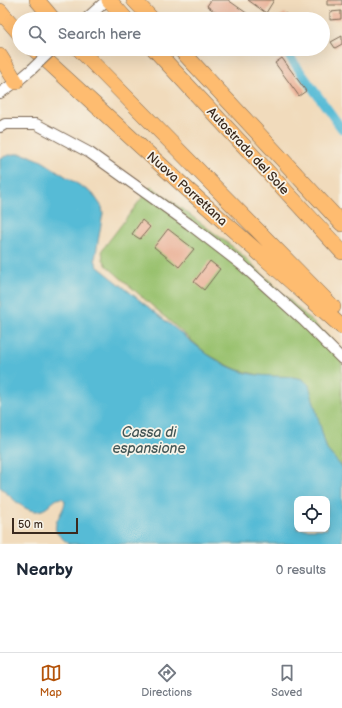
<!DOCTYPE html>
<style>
:root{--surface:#fff;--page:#f2f2f3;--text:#1f2937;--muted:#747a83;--line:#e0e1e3;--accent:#b45309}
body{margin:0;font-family:"Balsamiq Sans",sans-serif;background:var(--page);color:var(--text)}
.controls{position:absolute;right:12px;bottom:12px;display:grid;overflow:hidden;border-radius:8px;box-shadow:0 4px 16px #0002}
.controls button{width:36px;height:36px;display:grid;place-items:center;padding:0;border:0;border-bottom:1px solid var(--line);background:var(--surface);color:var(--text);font:20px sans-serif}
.scale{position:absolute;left:12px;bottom:10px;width:66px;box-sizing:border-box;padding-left:4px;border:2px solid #3b2a1e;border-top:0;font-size:11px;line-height:14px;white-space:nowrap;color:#3b2a1e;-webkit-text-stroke:3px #f7f3e8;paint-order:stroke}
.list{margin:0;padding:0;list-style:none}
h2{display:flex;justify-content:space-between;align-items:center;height:52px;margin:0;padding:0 16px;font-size:17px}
h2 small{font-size:13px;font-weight:400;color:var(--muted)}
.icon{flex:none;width:22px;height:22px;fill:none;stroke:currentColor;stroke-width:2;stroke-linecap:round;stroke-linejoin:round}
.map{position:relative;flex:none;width:342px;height:544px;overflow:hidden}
.search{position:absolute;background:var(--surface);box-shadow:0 4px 16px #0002;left:12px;right:12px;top:12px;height:44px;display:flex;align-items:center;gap:10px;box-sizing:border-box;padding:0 14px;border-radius:22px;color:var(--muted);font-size:15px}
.sheet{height:108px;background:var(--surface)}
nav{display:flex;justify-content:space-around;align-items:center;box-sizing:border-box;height:56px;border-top:1px solid var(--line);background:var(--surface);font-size:11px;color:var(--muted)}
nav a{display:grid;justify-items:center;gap:2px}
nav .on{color:var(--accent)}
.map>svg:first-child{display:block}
.green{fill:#98c16d;stroke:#6a7646}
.water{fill:#57bbd6;stroke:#49727a;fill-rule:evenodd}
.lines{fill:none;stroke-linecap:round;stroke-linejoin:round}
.canal{stroke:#57bbd6;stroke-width:9}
.building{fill:#eaaf94}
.minor-casing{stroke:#7b6855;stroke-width:12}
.highway-casing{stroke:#7b6855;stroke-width:16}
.minor{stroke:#fff;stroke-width:10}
.highway{stroke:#febc70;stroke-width:15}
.minor-bridge-casing{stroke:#7b6855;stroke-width:12;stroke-linecap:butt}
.minor-bridge{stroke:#fff;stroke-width:10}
.labels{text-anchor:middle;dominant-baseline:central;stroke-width:3.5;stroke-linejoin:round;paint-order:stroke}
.street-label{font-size:13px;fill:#3b2a1e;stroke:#f7f3e8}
.water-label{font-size:14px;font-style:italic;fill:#435655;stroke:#f7f3e8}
</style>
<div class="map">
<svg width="342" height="544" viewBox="0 0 342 544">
<rect width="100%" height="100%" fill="#f7f3e8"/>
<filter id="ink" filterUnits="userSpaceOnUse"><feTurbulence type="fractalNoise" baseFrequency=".025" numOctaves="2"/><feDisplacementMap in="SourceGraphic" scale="8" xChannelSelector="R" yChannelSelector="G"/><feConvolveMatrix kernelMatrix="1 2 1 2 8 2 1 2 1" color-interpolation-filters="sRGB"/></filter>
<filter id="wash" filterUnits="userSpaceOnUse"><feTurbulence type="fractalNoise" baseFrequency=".012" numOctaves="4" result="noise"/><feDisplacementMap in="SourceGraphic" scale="16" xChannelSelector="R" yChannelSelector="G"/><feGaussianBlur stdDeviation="0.9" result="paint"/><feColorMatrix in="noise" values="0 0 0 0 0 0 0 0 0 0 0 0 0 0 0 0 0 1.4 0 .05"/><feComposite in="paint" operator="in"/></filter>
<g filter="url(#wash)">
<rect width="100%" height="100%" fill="#f1dbbc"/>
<path class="green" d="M151,186l86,64 105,100v117l-15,-17 -19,-65 -6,-6 -35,-2 -29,-7 -13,-6 -18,-10 -100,-88 -4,-7 -1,-9z"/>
<path class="water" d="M13,154h9l8,2 12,5 51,33 9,13 1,6 -8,46 2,7 110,88c14,9 28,17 45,20 13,3 40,1 50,5 2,1 5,4 7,6l18,65 15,17v77h-273c-3,-3 -9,-7 -12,-11 -6,-10 8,-22 8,-32l-3,-3c-7,0 -10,6 -16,10 -17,11 -34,-11 -46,-21v-329zM297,499h30v30h-30z"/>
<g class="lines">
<path class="canal" d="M284,49l58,80"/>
</g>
<g id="blocks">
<path class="building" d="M211,0h17l27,19h-30l-18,-13z
M248,0h26l-8,13z
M327,0h15v5h-15z
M341,11v8l-11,1v-8z
M285,13l4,6h-13z
M342,36v8l-7,4 -4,-6z
M282,58l24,33 -7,5 -24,-33z
M142,220l8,7 -10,12 -8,-5z
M168,229l26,20 -15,18 -25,-20z
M210,261l10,8 -16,21 -10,-8z"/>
</g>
</g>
<g filter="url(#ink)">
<use href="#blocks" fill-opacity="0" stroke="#7b6855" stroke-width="1"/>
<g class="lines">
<defs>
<path id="minor" d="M86,19l21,-19
M0,93l19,-13 13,-11
M0,127l5,-3h31l54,29 99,71 53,41 61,55 39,39"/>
<path id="highway" d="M37,0l16,19
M109,0l17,19
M134,0l18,19
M0,11l19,22
M34,49l152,139 156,139
M79,49l254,258
M154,49l188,203
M180,49l162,175
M0,56l16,26"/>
</defs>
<use href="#minor" class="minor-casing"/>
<use href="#highway" class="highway-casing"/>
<use href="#minor" class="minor"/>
<use href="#highway" class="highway"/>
<defs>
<path id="minor-bridge" d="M32,69l21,-20"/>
</defs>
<use href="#minor-bridge" class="minor-bridge-casing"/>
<use href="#minor-bridge" class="minor-bridge"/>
</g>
</g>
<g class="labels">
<g class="street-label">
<text transform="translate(248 151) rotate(47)">Autostrada del Sole</text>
<text transform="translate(187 189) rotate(42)">Nuova Porrettana</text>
</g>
<g class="water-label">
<text x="149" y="432">Cassa di<tspan x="149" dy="16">espansione</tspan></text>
</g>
</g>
</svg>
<div class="controls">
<button><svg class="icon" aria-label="locate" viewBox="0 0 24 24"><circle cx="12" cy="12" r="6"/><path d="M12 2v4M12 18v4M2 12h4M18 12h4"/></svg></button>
</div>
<div class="scale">50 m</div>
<div class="search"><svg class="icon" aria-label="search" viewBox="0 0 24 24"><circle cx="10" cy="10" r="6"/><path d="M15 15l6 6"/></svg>Search here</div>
</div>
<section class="sheet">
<h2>Nearby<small>0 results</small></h2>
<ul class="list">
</ul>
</section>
<nav>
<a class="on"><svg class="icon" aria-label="map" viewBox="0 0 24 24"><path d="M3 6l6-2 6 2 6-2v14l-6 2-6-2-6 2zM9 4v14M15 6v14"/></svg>Map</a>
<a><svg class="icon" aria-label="directions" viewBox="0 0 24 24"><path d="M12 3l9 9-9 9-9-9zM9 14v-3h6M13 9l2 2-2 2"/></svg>Directions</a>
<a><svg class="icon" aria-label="saved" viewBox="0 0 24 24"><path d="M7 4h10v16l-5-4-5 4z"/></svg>Saved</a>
</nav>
